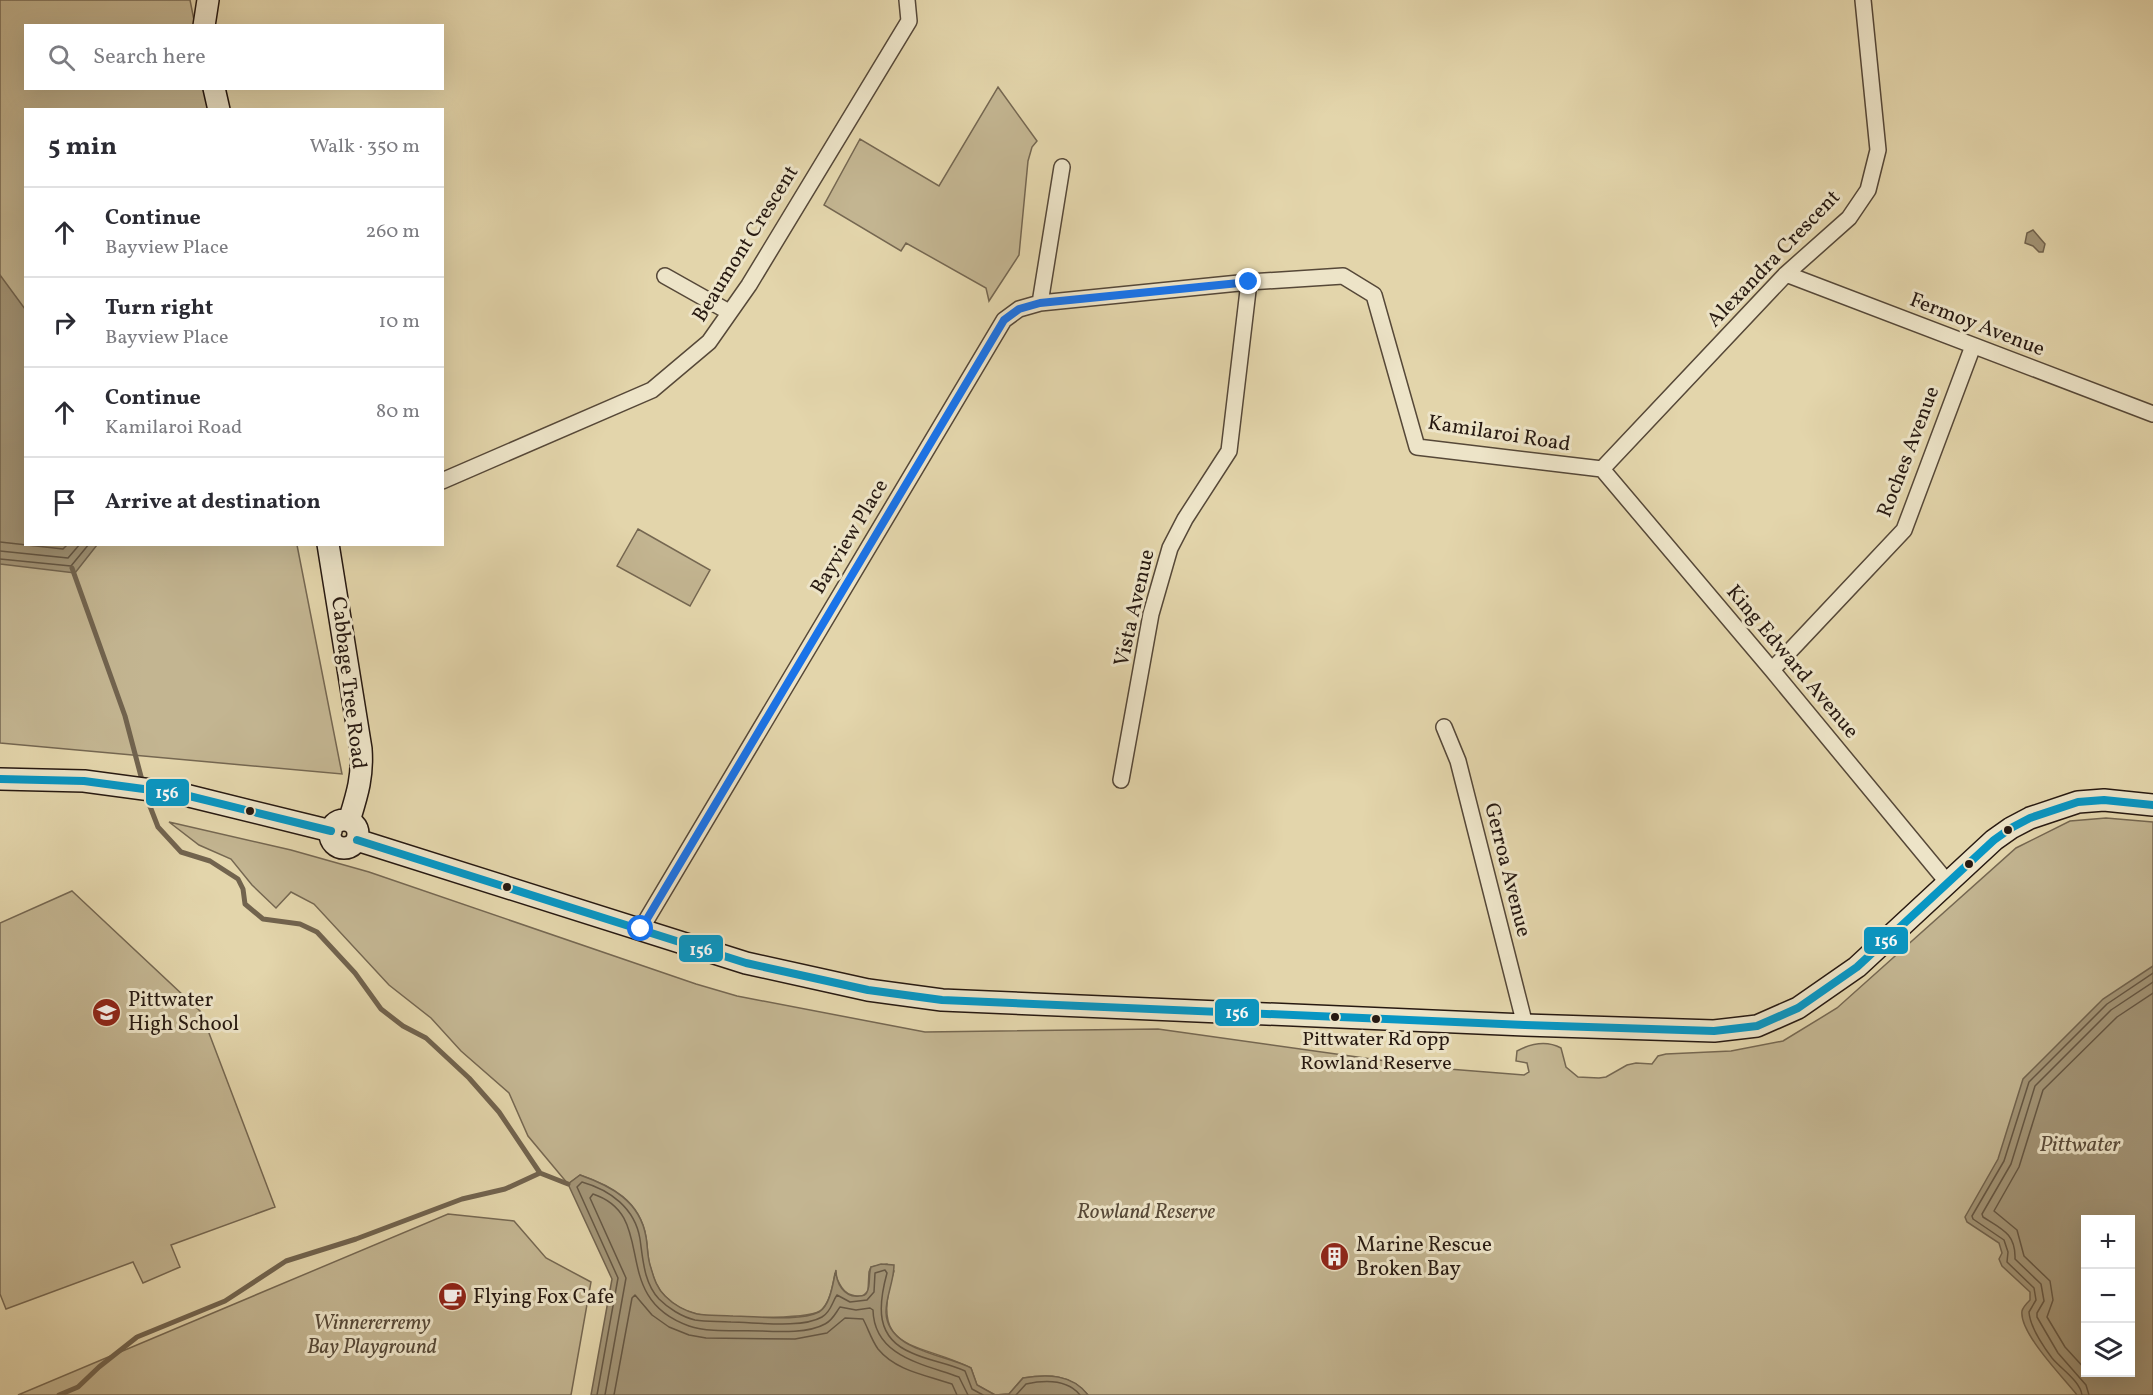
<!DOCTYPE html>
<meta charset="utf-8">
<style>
:root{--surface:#fff;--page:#f2f2f3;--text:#2b2b33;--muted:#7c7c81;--line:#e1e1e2}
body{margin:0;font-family:Vollkorn,serif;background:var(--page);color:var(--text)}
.controls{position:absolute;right:18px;bottom:18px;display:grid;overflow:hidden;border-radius:0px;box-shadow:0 6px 24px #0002}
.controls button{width:54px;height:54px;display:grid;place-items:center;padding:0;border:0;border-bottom:2px solid var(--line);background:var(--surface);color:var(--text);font:30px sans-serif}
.stop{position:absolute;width:18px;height:18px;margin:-14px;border:4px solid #1a73e8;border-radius:50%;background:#fff}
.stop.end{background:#1a73e8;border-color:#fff;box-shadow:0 2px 6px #0008}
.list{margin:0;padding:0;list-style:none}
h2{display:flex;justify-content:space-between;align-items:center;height:78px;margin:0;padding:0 24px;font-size:26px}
h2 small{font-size:20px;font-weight:400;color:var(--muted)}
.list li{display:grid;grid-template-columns:39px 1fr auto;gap:18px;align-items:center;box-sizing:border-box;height:90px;padding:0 24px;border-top:2px solid var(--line)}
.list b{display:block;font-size:22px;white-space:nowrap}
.list p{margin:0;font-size:20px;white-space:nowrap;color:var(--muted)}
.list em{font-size:20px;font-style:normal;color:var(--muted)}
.icon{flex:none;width:33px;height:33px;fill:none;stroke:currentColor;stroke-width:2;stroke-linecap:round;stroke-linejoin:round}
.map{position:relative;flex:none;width:2153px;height:1395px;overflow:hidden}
.search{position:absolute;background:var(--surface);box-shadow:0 6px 24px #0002;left:24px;top:24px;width:420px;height:66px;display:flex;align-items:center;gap:15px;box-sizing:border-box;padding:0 21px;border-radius:0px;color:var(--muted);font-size:22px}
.panel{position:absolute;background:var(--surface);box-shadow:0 6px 24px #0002;left:24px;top:108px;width:420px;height:438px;border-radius:0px}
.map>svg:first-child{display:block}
.green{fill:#c3b591;stroke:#756751;stroke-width:1.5;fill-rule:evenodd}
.water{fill:#a39577;stroke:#71634e;stroke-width:1.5;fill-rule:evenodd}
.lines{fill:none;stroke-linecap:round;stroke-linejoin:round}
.shore{stroke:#655744;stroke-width:1.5}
.stream{stroke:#71634e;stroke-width:5}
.street-casing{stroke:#564838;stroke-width:18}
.secondary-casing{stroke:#271911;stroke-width:24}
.street{stroke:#ede4c8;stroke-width:15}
.secondary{stroke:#ede4c8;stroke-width:21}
.bus-1-casing{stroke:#ede4c8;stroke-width:12}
.bus-1{stroke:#0896c3;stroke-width:8}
.route{stroke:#1a73e8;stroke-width:8}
.bus-dot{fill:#271911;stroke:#ede4c8;stroke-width:2}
.labels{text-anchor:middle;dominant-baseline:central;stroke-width:6;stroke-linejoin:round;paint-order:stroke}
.bus-label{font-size:20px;fill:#271911;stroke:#ede4c8}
.street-label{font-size:21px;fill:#271911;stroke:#ede4c8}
.poi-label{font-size:21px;fill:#271911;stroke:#ede4c8;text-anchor:start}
.park-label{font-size:21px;font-style:italic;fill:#564837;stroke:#ede4c8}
.water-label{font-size:22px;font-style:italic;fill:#594b3a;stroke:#ede4c8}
.line-badge{stroke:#ede4c8;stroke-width:2}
.badge-label{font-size:16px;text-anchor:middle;font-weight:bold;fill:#fff}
</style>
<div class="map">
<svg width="2153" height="1395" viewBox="0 0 2153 1395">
<rect width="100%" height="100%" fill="#e3d5ab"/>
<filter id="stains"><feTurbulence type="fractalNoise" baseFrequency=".00333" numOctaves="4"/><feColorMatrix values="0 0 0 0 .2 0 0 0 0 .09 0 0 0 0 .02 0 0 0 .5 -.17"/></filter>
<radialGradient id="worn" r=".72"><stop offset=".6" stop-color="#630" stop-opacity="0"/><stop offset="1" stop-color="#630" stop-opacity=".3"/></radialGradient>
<path class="green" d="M0,0h190l5,25 -169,1v62l181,1 5,20 -186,1v434l271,1 45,229 -342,-31z
M998,87l39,54 -5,6 -4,14 -9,94 -30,46 -3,-13 -80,-45 -5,8 -77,-46 36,-66 79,47z
M638,529l72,41 -20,36 -73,-40z
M2106,818l47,4v573h-1065c-16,-21 -40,-21 -65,-17l-14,16 -14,1 -18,-10 -6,-17c-53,-27 -104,-14 -77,-97l-7,-7 -16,3 -2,5 -1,19 -5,5c-17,2 -23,-8 -28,-23 -2,11 -5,31 -15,38 -15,9 -109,8 -127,2 -10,-3 -20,-9 -27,-16 -9,-8 -12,-18 -15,-28 -4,-11 -3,-21 -5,-32 -6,-36 -34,-51 -66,-62l-12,9 -40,-48 -19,-43 -48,-42 -30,-33 -42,-33 -75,-81 -23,-12 -15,16 -24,-23 -21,-26 -32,-14 -30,-23 122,28 78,22 327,112 41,12 188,36 233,-3 278,39 88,7 5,-3 -2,-9 -11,-2 1,-10c13,-7 29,-11 44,-3l5,19 12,10 21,1 7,-1 21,-12 9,-2 16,1 6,-8 8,-2 65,-3 52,-10 54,-33 179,-160 54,-27zM2086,1220h44v152h-44z
M72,891l129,121 74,195 -104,38 9,22 -37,16 -10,-21 -127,47 -6,-15v-371z
M448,1214l66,7 32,37 45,24 -20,113h-553z"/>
<path class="water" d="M2033,230l12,14 -2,8h-4l-6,-6 -8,-3 2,-10z
M0,275l25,34 1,235 71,1 -22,28 -75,-9z
M2153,966v429h-76c-13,-17 -58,-62 -55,-84 1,-4 5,-8 8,-11v-8l-28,-26 -3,-7 3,-6 -3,-10 -32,-21 -2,-5 33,-58 25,-80 80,-80zM2086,1220h44v152h-44z
M580,1175c31,11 60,26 66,62 2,11 1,21 5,31 3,11 6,20 14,28 8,8 20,15 32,18 12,2 24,1 36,2 23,0 66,6 86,-4 12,-7 14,-31 17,-42 0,13 8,28 23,26 3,0 7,-1 8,-4 4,-7 1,-17 4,-25l10,-3 13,1c0,16 -8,31 -8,47 1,39 59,42 85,56l6,17 18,10 14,-1 14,-16c24,-4 49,-4 65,17h-497l21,-116 -44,-95z"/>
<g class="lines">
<path class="shore" d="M0,542l63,7 5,-5
M0,551l68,7 12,-14
M0,559l71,7 18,-22
M2086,1370l-21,-23 -18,-30 6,-17 -3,-19 -26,-25 -7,-26 -23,-19 25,-44 24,-77 74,-73 36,-24
M597,1395l21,-117 -41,-91 5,-5c28,8 53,26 58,57 3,21 4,44 19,60 9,9 23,18 36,21 12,2 24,1 36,2 24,0 70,7 91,-5 9,-5 10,-15 15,-22l13,7 17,-2 7,-8 1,-19 10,-3 2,3c-9,33 -12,65 25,80 17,8 36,10 53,18l7,18 11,6
M605,1395l21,-117 -36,-80 3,-4c67,22 14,103 96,132 20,7 51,4 73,5 19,1 47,2 63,-7 8,-4 11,-12 15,-17l16,3 14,-2 3,2c1,47 51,54 86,67l9,18
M614,1395l18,-97 3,-3 17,20 17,12 20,8 17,3 89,1 32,-6 18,-15 18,1c5,9 8,20 15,30 18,22 48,26 74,35l5,11
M1016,1395l10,-11c19,-4 41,-5 54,11
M2082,1395c-2,-14 -21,-26 -30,-37 -9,-12 -22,-31 -23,-46l7,-12 -2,-12 -27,-26 1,-10 -4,-12 -31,-21 -1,-3 32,-55 25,-79 78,-78 46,-31
M2089,1395l-3,-10 -28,-32 -21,-36v-4l7,-12 -3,-17 -26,-25c1,-25 -13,-30 -32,-42l-1,-3 29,-50 24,-78 76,-76 42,-28"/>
<path class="stream" d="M72,568l53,148 18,68
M146,796l12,31 23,25 29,9 28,18 5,10 2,15 18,15 37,5 17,8 38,41 26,36 22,17 23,12 43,40 30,34 41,61 28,11
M59,1395l19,-8 21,-20 38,-30 88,-36 61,-40 70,-22 106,-40 43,-10 35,-16"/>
<defs>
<path id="street" d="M1786,274l367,140
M665,276l64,36
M1040,303l209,-21 94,-6 31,19 43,152 185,22
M1602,469l184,-195 63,-56 19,-28 10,-40 -15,-150
M1602,469l170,201 176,213
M442,481l210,-91 57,-48 40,-57 160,-264 -2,-21
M1772,670l132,-140 69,-184
M1444,727l14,34 67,264
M1121,780l30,-166 19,-66 15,-29 44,-68 20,-169
M641,929l363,-609 15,-11 21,-6 22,-136"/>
<path id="secondary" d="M204,26l4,-26
M214,88l5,22
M328,544l33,205c2,28 -4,46 -12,72
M0,779l84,2 97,13 150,37
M330 834a14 14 0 1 1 28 0a14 14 0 1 1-28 0Z
M357,840l389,123 122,27 74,10 583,25 189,6 43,-5 41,-18 59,-41 137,-127 17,-12 19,-10 48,-16 26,-2 49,5"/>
</defs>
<use href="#street" class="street-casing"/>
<use href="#secondary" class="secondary-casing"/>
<use href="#street" class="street"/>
<use href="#secondary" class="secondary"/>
<defs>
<path id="bus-1" d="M0,779l84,2 97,13 150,37
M357,840l389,123 122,27 74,10 583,25 189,6 43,-5 41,-18 59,-41 137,-127 17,-12 19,-10 48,-16 26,-2 49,5"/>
</defs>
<use href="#bus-1" class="bus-1-casing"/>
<use href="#bus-1" class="bus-1"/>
</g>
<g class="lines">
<path class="route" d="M641,929l363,-609 15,-11 21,-6 209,-21"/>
</g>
<defs>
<symbol id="school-disc" viewBox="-11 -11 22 22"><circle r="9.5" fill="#8f2418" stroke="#ede4c8"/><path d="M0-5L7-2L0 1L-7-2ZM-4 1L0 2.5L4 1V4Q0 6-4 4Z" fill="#fff"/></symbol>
<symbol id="building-disc" viewBox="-11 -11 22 22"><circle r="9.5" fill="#8f2418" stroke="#ede4c8"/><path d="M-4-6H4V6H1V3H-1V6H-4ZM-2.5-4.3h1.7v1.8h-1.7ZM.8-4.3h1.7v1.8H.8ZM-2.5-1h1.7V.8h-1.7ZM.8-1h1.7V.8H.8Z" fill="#fff"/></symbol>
<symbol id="cafe-disc" viewBox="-11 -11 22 22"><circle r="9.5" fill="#8f2418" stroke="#ede4c8"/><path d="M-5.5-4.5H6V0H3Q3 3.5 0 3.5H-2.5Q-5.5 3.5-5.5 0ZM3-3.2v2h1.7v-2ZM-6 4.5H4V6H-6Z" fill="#fff"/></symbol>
</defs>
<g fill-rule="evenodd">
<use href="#school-disc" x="90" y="996" width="33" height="33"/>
<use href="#building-disc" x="1318" y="1240" width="33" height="33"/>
<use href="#cafe-disc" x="436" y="1280" width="33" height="33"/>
</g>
<g class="bus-dot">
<circle cx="250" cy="811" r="5"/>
<circle cx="2008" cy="830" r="5"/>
<circle cx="1969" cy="864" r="5"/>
<circle cx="507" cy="887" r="5"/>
<circle cx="1335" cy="1017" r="5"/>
<circle cx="1376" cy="1019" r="5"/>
</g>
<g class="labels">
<g class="bus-label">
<text x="1376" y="1040">Pittwater Rd opp<tspan x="1376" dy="24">Rowland Reserve</tspan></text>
</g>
<g class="street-label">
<text transform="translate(746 244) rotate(-58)">Beaumont Crescent</text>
<text transform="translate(1774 259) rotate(-46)">Alexandra Crescent</text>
<text transform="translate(1977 325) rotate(21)">Fermoy Avenue</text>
<text transform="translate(1499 434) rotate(9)">Kamilaroi Road</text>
<text transform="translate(1909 452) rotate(-69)">Roches Avenue</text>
<text transform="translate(850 537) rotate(-59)">Bayview Place</text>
<text transform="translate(1135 608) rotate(-77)">Vista Avenue</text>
<text transform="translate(1792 662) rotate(50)">King Edward Avenue</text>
<text transform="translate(348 683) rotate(83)">Cabbage Tree Road</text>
<text transform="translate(1507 870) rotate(76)">Gerroa Avenue</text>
</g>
<g class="poi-label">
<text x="128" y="1000">Pittwater<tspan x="128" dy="24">High School</tspan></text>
<text x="1356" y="1245">Marine Rescue<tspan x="1356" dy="24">Broken Bay</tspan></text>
<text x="473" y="1297">Flying Fox Cafe</text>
</g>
<g class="park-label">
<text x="1146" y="1212">Rowland Reserve</text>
<text x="372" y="1323">Winnererremy<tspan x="372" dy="24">Bay Playground</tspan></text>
</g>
<g class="water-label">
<text x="2080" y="1145">Pittwater</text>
</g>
</g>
<g class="line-badge">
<rect x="145" y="778" width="45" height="29" rx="6" fill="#0896c3"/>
<rect x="1863" y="926" width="46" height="29" rx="6" fill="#0896c3"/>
<rect x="678" y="934" width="46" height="29" rx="6" fill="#0896c3"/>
<rect x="1214" y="998" width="46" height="29" rx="6" fill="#0896c3"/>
</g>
<g class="badge-label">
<text x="167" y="798">156</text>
<text x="1886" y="946">156</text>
<text x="701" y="955">156</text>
<text x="1237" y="1018">156</text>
</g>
<rect width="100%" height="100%" filter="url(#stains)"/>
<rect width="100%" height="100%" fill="url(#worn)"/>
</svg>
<div class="controls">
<button>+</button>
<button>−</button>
<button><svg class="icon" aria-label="layers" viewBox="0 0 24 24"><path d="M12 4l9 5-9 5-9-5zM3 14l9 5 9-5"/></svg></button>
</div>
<div class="stop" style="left:641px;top:929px"></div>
<div class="stop end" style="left:1249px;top:282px"></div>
<div class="search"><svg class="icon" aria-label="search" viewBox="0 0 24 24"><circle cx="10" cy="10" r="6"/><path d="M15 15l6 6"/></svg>Search here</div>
<section class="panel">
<h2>5 min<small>Walk · 350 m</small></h2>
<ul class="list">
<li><svg class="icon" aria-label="ahead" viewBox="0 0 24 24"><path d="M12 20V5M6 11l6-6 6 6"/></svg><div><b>Continue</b><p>Bayview Place</p></div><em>260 m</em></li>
<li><svg class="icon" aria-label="right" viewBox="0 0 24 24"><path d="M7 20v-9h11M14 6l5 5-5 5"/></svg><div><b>Turn right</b><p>Bayview Place</p></div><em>10 m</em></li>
<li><svg class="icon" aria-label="ahead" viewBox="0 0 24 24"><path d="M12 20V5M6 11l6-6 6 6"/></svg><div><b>Continue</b><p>Kamilaroi Road</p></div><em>80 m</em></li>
<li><svg class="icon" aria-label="arrive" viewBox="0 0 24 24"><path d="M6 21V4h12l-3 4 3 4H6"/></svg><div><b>Arrive at destination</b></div></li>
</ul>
</section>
</div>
